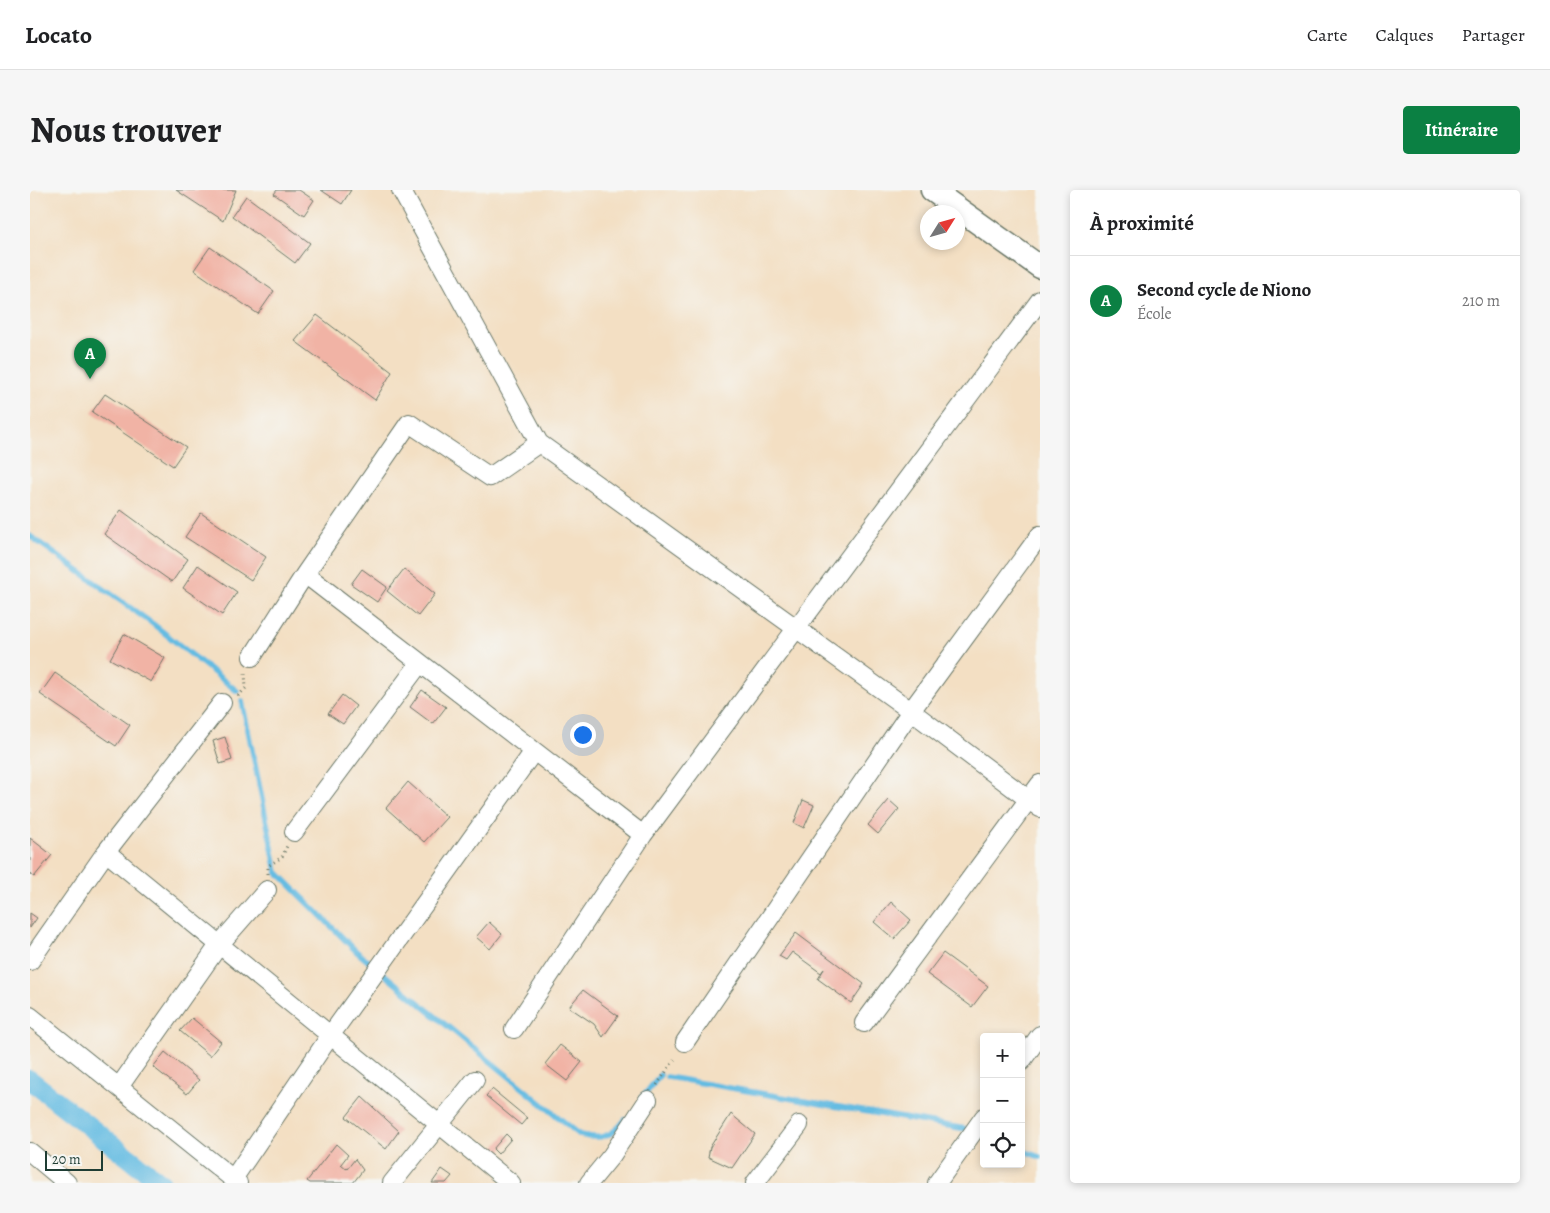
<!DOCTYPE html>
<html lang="fr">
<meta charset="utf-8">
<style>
:root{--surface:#fff;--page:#f6f6f6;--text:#202124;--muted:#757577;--line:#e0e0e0;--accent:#0b8043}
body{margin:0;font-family:Alegreya,serif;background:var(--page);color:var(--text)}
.controls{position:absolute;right:15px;bottom:15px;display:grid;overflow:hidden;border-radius:5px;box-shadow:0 2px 8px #0003}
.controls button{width:45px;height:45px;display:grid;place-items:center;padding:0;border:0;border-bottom:1px solid var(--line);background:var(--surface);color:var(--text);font:25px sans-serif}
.compass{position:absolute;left:890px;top:15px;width:45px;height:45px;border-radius:50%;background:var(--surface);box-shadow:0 2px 8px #0003;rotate:53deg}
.scale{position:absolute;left:15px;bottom:12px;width:58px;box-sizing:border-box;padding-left:5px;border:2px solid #1f3d34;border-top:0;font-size:14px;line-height:18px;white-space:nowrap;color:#1f3d34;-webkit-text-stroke:4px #f6f6f2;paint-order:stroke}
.you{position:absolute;left:552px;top:544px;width:18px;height:18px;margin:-12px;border:4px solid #fff;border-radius:50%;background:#1a73e8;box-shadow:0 0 0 8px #1a73e833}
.badge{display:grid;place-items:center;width:32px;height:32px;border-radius:50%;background:var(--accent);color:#fff;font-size:16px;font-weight:700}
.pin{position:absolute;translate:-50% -41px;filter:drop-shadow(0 1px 2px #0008)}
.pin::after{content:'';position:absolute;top:26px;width:18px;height:15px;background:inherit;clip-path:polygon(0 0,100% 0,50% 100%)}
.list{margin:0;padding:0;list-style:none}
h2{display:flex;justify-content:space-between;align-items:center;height:65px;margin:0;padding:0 20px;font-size:21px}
h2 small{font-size:16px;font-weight:400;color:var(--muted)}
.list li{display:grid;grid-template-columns:32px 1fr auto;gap:15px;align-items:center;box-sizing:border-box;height:90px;padding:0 20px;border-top:1px solid var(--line)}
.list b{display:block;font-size:19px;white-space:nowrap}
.list p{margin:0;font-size:16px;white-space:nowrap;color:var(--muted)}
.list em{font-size:16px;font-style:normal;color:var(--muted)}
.icon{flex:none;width:28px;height:28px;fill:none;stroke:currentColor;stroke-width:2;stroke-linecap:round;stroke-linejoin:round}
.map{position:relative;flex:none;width:1010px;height:993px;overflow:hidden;border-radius:5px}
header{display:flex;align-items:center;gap:30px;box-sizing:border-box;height:70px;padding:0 25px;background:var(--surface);border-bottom:1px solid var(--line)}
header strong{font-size:24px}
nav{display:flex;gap:28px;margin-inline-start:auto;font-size:18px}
.intro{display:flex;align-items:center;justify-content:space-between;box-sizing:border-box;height:120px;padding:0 30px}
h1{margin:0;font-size:35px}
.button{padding:12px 22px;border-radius:5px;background:var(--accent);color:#fff;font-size:18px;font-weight:700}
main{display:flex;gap:30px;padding:0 30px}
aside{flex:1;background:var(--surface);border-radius:5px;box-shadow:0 2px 8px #0003}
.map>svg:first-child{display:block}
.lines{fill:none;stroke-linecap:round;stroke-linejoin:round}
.stream{stroke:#65bce2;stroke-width:5.5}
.canal{stroke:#65bce2;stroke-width:20}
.building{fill:#f1b3a5}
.minor-casing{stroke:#697666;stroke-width:20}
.tertiary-casing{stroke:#697666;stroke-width:25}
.path{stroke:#697666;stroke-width:3;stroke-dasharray:1 4;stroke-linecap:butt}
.minor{stroke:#fff;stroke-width:18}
.tertiary{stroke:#fff;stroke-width:22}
</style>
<header>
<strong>Locato</strong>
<nav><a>Carte</a><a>Calques</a><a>Partager</a></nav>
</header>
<div class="intro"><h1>Nous trouver</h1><a class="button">Itinéraire</a></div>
<main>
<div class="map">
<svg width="1010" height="993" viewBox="0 0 1010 993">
<rect width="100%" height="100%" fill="#f6f6f2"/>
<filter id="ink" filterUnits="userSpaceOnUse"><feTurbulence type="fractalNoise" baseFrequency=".02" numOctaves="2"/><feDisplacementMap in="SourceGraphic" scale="10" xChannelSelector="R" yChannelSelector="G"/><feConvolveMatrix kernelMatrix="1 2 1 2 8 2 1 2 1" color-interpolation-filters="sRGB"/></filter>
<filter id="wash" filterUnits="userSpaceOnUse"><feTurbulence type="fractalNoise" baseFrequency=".0096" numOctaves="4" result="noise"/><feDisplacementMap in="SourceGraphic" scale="20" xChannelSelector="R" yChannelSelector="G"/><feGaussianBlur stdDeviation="1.12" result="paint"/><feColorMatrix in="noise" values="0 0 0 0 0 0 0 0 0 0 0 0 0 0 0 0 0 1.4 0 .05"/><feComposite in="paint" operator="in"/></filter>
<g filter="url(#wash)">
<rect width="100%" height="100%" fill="#f3dfc3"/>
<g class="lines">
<path class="stream" d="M0,346l123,88 84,67
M212,511l35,171 80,80 223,183c20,5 32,2 45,-15
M637,887l299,52
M613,907l17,-22
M952,945l2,1
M991,960l19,7"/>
<path class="canal" d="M0,890l131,103"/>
</g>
<g id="blocks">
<path class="building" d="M146,0h60l-13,31z
M247,0h22l15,10 -10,15 -30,-21z
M291,0h30l-9,14z
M216,6l64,47 -15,20 -63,-47z
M180,57l64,44 -16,23 -64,-44z
M287,125l75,57 -17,28 -80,-59z
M75,204l81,53 -13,19 -81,-54z
M91,320l67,49 -16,23 -68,-48z
M171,323l65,44 -15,23 -66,-43z
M168,375l39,27 -15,23 -39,-27z
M332,379l25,18 -10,15 -26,-18z
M374,379l31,25 -17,22 -31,-25z
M94,444l41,24 -14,24 -41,-23z
M25,483l75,52 -14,21 -76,-52z
M392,500l24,17 -13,17 -23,-17z
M312,505l14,11 -13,18 -15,-10z
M195,547l7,23 -12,4 -7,-23z
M378,592l39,35 -23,25 -38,-34z
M773,610l11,5 -10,23 -10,-5z
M859,610l10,9 -21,25 -10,-9z
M0,648l22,17 -18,22 -4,-3z
M861,712l20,18 -17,19 -20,-17z
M0,723l7,5 -7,10z
M459,732l13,12 -12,15 -14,-12z
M766,743l68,51 -13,19 -33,-24 6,-10 -3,4 -29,-21 -6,8 -7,-4z
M913,763l45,33 -16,21 -45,-33z
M553,800l35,26 -15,21 -9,-13 -25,-17z
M162,828l29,24 -11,14 -30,-25z
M530,855l22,17 -15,19 -22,-17z
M135,862l34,28 -12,14 -34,-27z
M462,899l35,29 -6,7 -35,-29z
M332,907l37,34 -13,18 -40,-32z
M701,924l24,20 -23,34 -24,-11 2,-10z
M476,944l5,5 -13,15 -5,-5z
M306,954l12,11 -7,9 6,5 8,-10 8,11 -10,13h-43l-3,-2z
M412,979l10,7 -6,7h-14z"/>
</g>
</g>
<g filter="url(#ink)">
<use href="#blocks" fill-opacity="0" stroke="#697666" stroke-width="1"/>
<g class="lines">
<defs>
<path id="minor" d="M371,0l138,253 372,268 129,97
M275,384l338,261
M222,467l53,-83 104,-151 81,54 49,-34
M264,642l126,-169
M76,662l405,331
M0,771l76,-109 116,-149
M0,826l208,167
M834,833l176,-239
M484,839l129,-194 397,-535
M655,852l226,-331 129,-176
M991,872l19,-27
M89,897l100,-142 48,-55
M0,962l37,31
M203,989l97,-143 204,-285
M362,993l83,-103
M559,993l23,-28 36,-55
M725,993l44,-58
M907,993l47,-66"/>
<path id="tertiary" d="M902,0l108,77"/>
</defs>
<use href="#minor" class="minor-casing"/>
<use href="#tertiary" class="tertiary-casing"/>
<path class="path" d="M208,506l8,-8 -1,-15
M238,684v-8l14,-9 5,-11
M627,895l19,-28"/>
<use href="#minor" class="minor"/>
<use href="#tertiary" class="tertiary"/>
</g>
</g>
</svg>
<div class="controls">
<button>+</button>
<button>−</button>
<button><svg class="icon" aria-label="locate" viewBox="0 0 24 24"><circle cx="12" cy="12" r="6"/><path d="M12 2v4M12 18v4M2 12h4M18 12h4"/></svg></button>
</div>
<svg class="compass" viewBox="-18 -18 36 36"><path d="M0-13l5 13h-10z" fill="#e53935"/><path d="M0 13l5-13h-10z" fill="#757577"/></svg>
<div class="scale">20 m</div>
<div class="you"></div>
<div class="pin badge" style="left:60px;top:189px">A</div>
</div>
<aside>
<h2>À proximité<small></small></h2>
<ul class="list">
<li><span class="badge">A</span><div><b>Second cycle de Niono</b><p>École</p></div><em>210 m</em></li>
</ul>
</aside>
</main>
